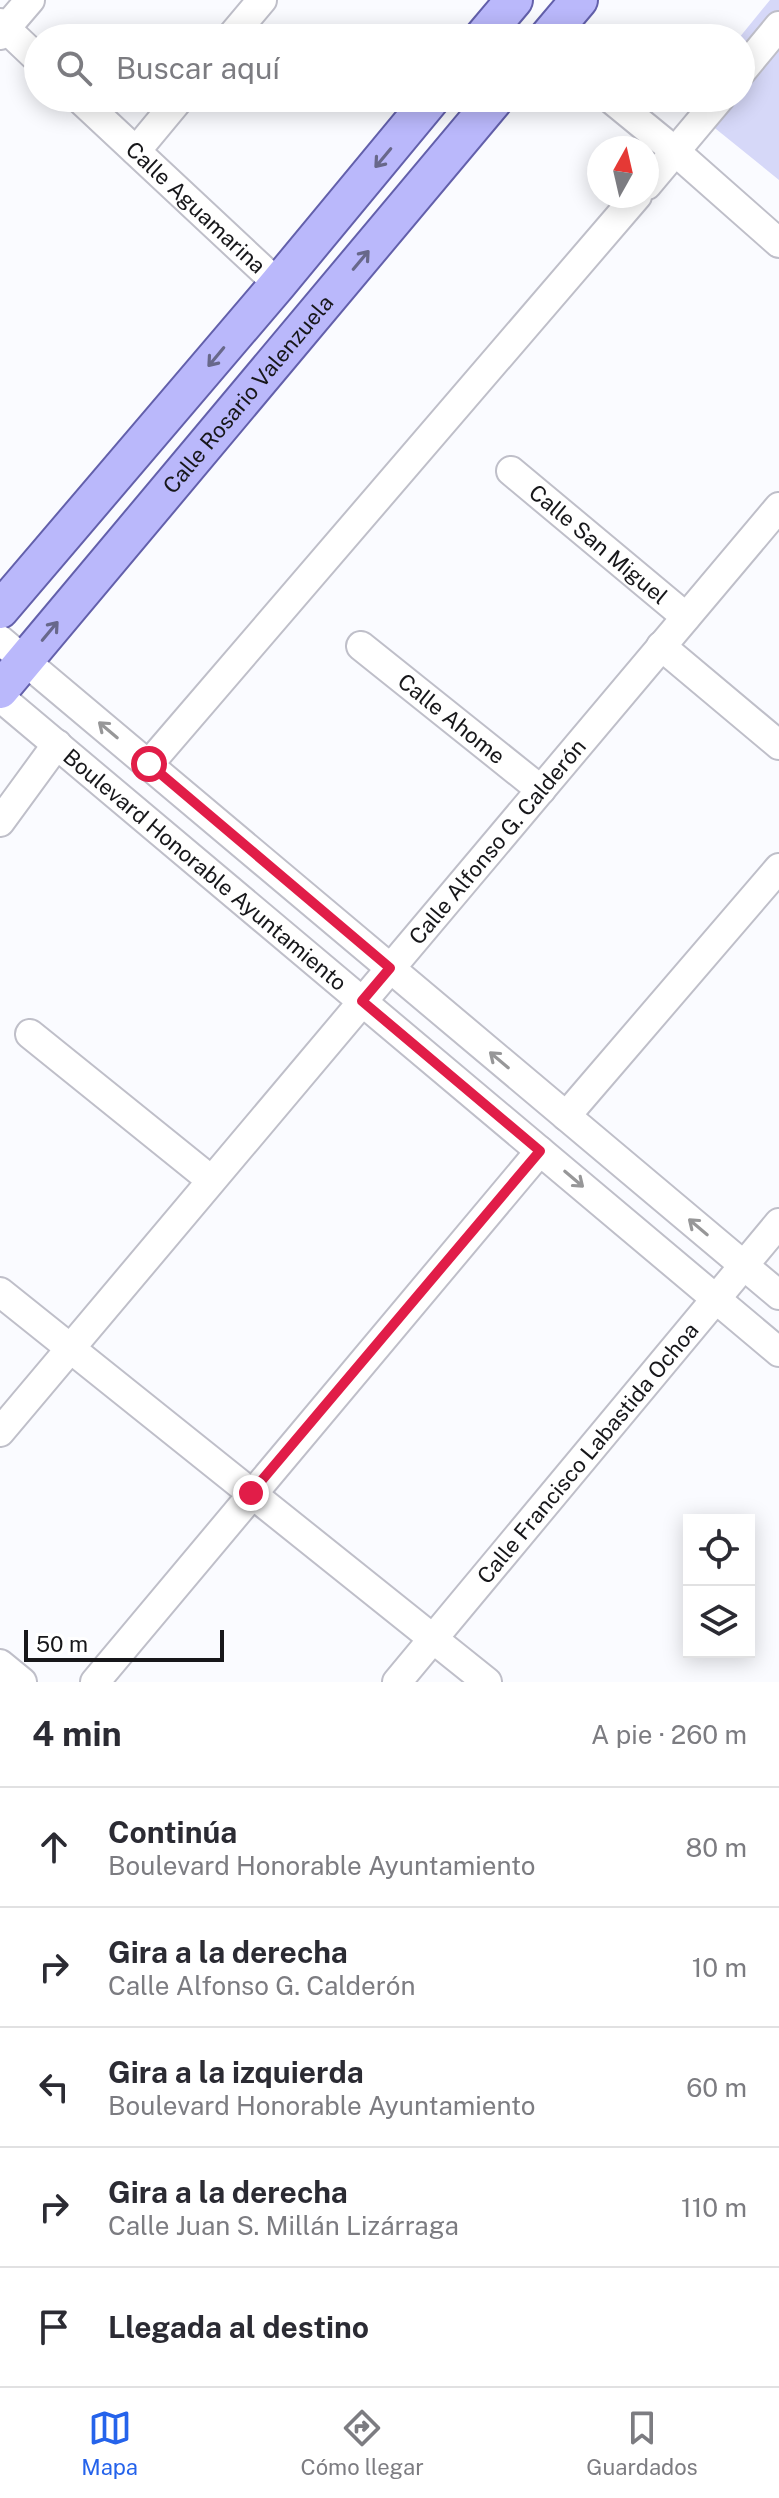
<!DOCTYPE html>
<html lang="es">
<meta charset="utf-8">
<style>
:root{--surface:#fff;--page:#f7f7f7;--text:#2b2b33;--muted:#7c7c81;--line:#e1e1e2;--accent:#2563eb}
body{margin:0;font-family:"Public Sans",sans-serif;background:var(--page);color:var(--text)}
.controls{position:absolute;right:24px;bottom:24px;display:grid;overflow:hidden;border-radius:0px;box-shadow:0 4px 20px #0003}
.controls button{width:72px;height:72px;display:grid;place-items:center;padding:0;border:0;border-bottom:2px solid var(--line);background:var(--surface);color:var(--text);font:40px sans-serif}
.compass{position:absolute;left:587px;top:136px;width:72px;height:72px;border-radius:50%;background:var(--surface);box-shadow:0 4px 20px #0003;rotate:8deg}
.scale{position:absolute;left:24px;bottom:20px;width:200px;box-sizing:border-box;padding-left:8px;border:4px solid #17171a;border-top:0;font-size:22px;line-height:28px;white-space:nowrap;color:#17171a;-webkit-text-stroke:6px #fff;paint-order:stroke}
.stop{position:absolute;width:24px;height:24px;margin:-18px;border:6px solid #e11d48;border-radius:50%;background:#fff}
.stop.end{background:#e11d48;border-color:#fff;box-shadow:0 2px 8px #0008}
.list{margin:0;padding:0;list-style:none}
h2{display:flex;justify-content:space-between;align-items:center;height:104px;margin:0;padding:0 32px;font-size:34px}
h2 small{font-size:26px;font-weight:400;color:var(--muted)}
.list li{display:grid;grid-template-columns:52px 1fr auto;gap:24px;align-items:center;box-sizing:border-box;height:120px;padding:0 32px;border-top:2px solid var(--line)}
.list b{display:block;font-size:30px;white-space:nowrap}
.list p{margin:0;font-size:26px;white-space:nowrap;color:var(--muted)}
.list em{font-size:26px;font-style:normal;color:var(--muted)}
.icon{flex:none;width:44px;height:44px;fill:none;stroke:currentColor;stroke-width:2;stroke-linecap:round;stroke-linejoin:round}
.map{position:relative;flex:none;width:779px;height:1682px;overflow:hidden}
.search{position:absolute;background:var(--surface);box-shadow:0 4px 20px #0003;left:24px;right:24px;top:24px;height:88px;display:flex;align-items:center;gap:20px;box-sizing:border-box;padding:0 28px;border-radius:44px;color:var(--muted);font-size:30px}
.sheet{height:704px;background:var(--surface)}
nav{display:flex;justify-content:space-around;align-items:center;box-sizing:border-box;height:112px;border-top:2px solid var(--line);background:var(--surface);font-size:22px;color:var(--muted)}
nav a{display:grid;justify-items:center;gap:4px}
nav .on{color:var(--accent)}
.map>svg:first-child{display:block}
.green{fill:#d6d8f8}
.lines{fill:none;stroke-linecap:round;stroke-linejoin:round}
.minor-casing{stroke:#bfbfc9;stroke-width:32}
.major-casing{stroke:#6360ab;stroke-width:40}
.minor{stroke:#fff;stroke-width:28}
.major{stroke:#bab8fb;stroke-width:36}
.oneway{stroke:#68688a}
.oneway2{stroke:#979798}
.route{stroke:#e11d48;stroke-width:10}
.labels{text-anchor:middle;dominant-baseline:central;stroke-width:6;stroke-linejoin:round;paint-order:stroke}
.street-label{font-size:22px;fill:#17171a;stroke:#fff}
</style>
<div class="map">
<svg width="779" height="1682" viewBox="0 0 779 1682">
<rect width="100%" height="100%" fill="#fafbff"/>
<path class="green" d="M770,0h9v180l-94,-76 5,-6h51v-60h-2z"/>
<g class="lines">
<defs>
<g id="minor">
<path d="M0,23l38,36"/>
<path d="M0,35l30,-35"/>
<path d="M230,38l32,-38"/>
<path d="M741,72l38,-46"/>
<path id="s1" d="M79,98l199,186"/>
<path d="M610,98l66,54 103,91"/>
<path d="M136,151l44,-53"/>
<path d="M647,185l73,-87"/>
<path id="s2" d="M511,471l175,146"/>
<path d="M0,640l779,655"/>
<path id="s3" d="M361,646l180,144"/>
<path d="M661,646l118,99"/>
<path id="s4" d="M0,697l779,655"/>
<path d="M149,764l488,-568"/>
<path d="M0,822l57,-78"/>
<path d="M30,1034l181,146"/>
<path d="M566,1116l213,-248"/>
<path d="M0,1292l487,390"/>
<path id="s5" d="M0,1432l779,-925"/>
<path d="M0,1664l22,18"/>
<path d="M95,1682l445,-531"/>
<path id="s6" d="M397,1682l382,-459"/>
</g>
<g id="major">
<path d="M482,38l32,-38"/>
<path d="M547,38l32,-38"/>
<path d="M0,610l278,-326 154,-186"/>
<path id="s7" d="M0,690l496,-592"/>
</g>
</defs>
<use href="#minor" class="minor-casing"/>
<use href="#major" class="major-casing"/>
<use href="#minor" class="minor"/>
<use href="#major" class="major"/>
</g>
<defs><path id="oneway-shaft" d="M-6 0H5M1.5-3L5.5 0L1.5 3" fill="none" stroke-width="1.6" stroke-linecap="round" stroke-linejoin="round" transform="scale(2)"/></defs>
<g class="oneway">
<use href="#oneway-shaft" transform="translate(383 158) rotate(130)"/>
<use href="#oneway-shaft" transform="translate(361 260) rotate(-50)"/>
<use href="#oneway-shaft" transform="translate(216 357) rotate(130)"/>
<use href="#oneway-shaft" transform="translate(50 631) rotate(-50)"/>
</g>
<g class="oneway2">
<use href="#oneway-shaft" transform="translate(108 730) rotate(-140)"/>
<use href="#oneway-shaft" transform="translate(499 1060) rotate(-140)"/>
<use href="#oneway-shaft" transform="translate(574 1179) rotate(40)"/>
<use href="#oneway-shaft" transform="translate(698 1227) rotate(-140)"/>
</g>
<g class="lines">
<path class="route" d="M149,764l241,204 -28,33 178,150 -289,342"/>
</g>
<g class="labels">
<g class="street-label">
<text stroke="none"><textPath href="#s1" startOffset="160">Calle Aguamarina</textPath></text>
<text stroke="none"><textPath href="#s7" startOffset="386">Calle Rosario Valenzuela</textPath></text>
<text stroke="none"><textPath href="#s2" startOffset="114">Calle San Miguel</textPath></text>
<text stroke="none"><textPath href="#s3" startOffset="116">Calle Ahome</textPath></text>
<text stroke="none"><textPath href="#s5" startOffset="772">Calle Alfonso G. Calderón</textPath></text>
<text stroke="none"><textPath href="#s4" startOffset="268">Boulevard Honorable Ayuntamiento</textPath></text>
<text stroke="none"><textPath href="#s6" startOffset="298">Calle Francisco Labastida Ochoa</textPath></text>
</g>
</g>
</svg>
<div class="controls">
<button><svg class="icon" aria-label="locate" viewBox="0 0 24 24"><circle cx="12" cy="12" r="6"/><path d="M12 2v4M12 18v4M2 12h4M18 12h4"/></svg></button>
<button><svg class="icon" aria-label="layers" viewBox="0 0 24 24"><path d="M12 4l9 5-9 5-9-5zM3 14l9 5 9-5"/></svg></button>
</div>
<svg class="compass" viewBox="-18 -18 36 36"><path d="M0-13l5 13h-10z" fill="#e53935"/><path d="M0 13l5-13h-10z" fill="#7c7c81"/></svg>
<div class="scale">50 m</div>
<div class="stop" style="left:149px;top:764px"></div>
<div class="stop end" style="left:251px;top:1493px"></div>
<div class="search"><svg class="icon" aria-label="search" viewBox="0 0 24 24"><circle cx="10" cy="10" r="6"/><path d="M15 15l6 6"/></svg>Buscar aquí</div>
</div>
<section class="sheet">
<h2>4 min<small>A pie · 260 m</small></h2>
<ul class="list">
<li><svg class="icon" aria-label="ahead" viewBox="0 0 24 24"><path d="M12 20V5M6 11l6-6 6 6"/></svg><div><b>Continúa</b><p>Boulevard Honorable Ayuntamiento</p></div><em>80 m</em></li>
<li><svg class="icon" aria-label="right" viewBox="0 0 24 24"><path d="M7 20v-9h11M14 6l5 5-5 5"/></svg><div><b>Gira a la derecha</b><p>Calle Alfonso G. Calderón</p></div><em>10 m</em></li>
<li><svg class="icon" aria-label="left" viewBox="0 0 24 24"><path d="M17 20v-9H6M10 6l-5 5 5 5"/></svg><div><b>Gira a la izquierda</b><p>Boulevard Honorable Ayuntamiento</p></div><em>60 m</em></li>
<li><svg class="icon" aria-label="right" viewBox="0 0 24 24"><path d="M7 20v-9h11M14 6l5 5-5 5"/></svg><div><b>Gira a la derecha</b><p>Calle Juan S. Millán Lizárraga</p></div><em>110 m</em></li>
<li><svg class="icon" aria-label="arrive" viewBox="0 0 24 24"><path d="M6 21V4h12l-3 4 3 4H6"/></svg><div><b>Llegada al destino</b></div></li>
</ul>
</section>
<nav>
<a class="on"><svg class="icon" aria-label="map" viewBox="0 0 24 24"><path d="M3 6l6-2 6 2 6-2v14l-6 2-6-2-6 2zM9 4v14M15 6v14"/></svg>Mapa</a>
<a><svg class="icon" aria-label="directions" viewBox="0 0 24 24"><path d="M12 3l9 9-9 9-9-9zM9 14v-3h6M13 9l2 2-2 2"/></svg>Cómo llegar</a>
<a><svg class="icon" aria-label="saved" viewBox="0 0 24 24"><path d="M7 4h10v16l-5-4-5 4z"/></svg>Guardados</a>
</nav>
